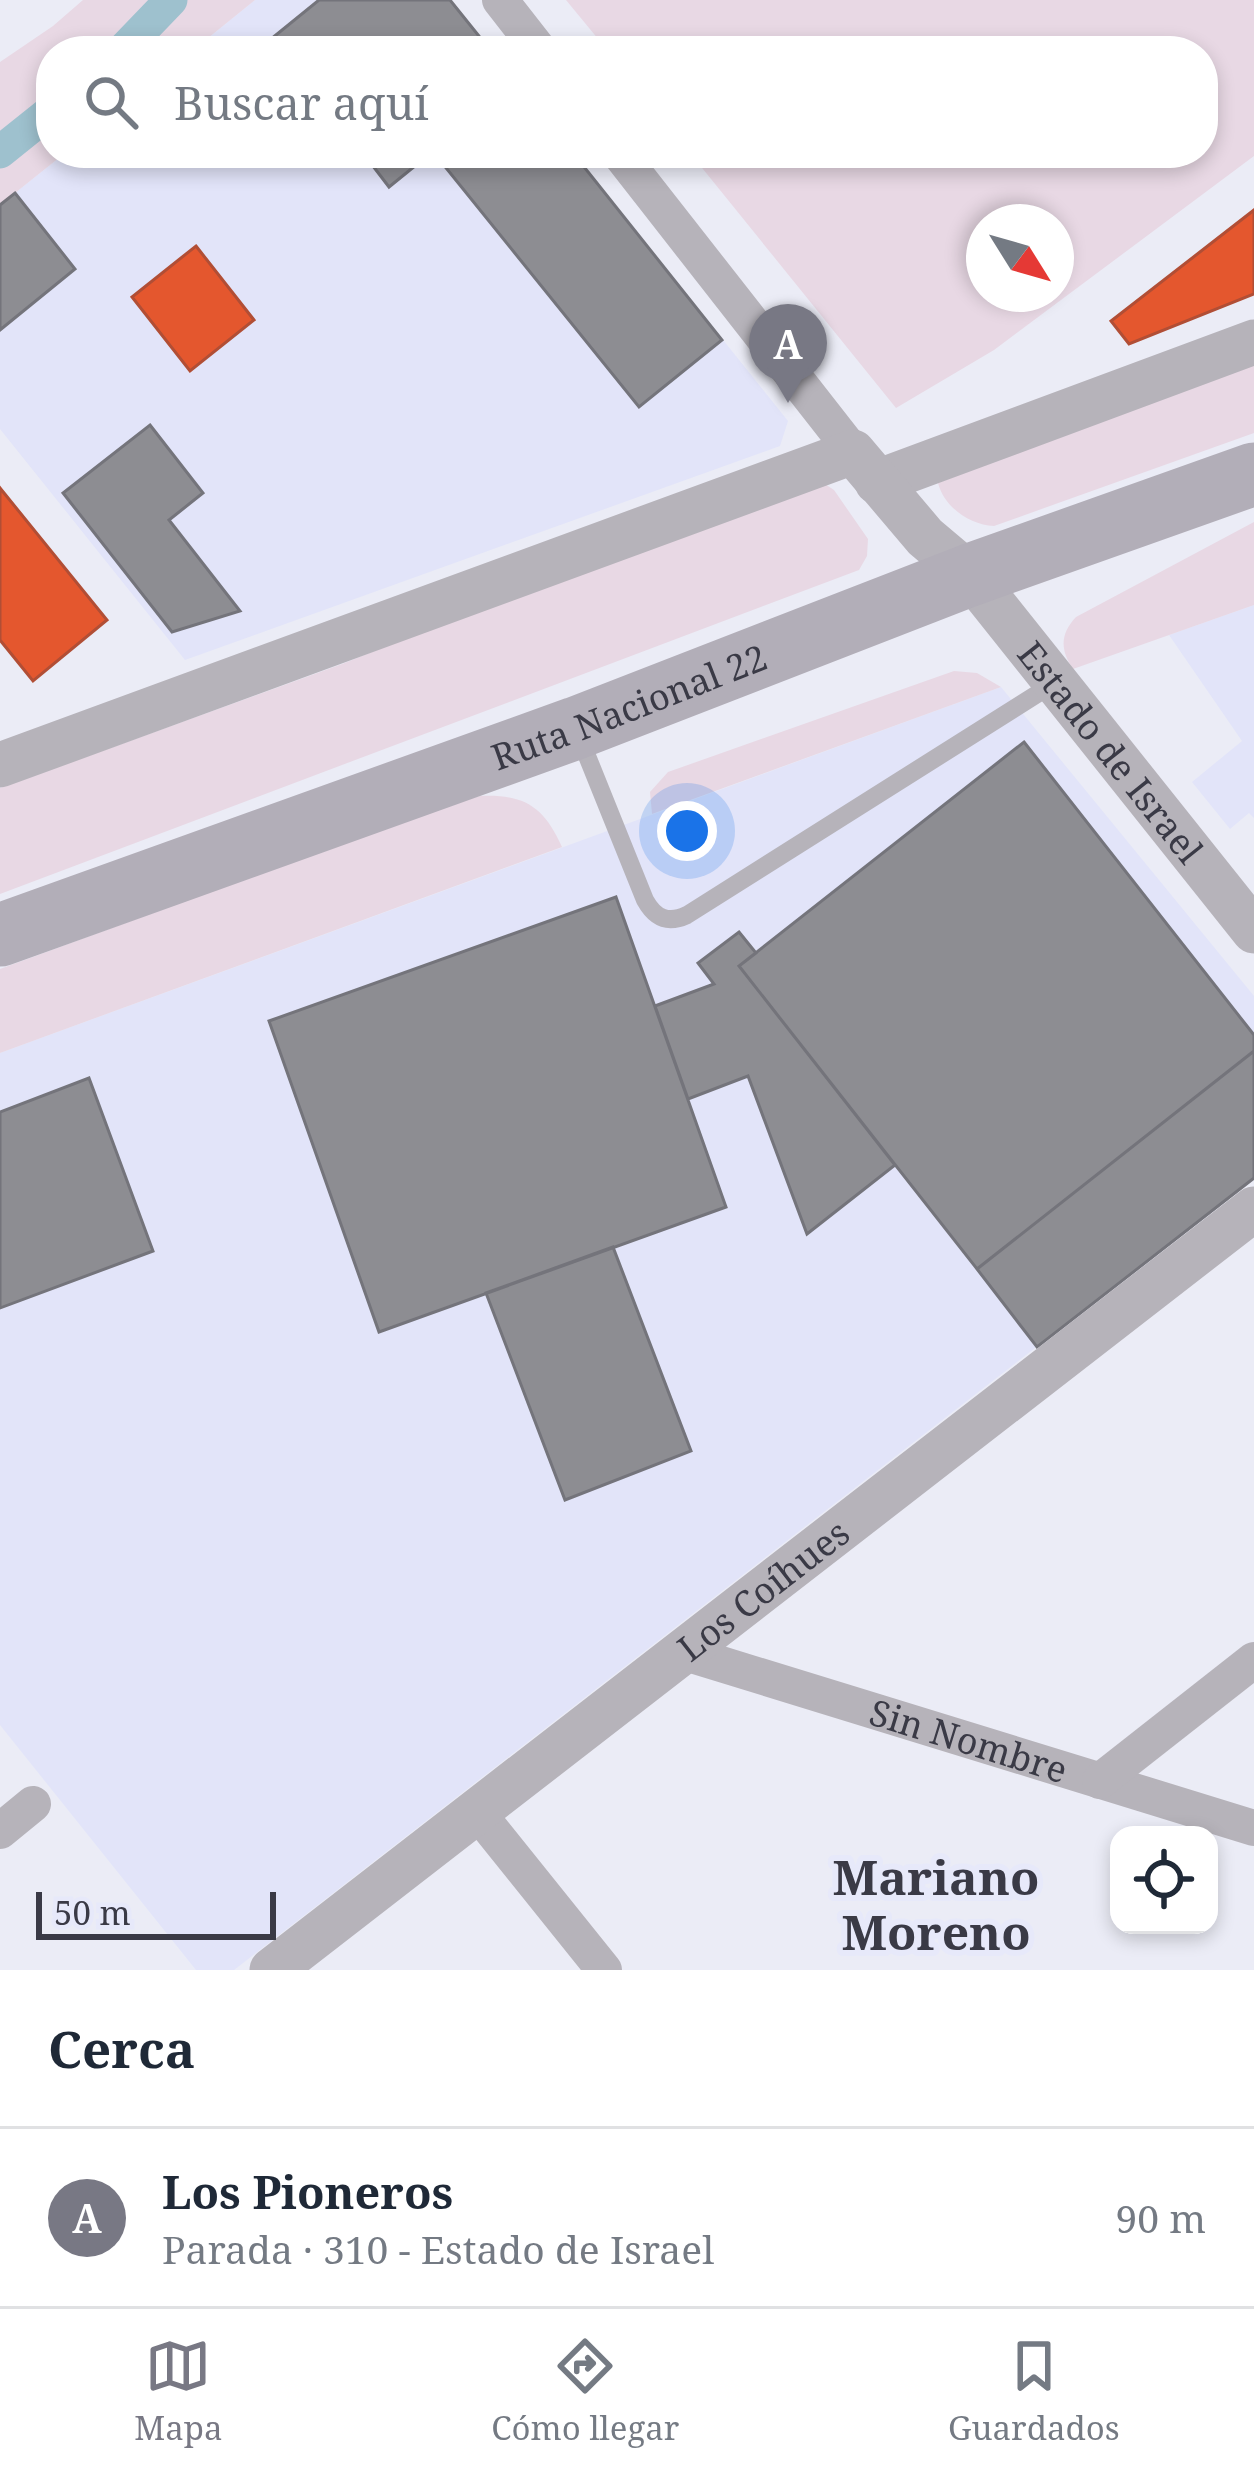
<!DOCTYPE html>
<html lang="es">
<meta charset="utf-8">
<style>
:root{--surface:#fff;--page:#f6f6f7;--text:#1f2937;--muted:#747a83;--line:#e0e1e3;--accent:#787884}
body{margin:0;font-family:"Noto Serif",serif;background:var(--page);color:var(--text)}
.controls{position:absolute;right:36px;bottom:36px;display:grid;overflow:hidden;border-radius:24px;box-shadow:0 6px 18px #0003}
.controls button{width:108px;height:108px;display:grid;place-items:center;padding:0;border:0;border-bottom:3px solid var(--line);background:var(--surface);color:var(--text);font:60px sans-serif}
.compass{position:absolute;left:966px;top:204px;width:108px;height:108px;border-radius:50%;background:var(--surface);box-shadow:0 6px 18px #0003;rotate:127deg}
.scale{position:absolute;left:36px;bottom:30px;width:240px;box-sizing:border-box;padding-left:12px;border:6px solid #3a3a46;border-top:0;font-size:33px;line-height:42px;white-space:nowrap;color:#3a3a46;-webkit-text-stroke:9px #e7e9fa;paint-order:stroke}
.you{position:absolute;left:687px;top:831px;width:42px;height:42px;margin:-30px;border:9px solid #fff;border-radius:50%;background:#1a73e8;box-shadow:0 0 0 18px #1a73e833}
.badge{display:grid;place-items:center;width:78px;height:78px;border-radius:50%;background:var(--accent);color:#fff;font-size:39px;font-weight:700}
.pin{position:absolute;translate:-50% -99px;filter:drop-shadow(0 3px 6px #0008)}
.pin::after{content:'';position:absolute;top:63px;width:42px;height:36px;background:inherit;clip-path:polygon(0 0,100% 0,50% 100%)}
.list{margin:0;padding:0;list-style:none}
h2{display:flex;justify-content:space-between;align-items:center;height:156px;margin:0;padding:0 48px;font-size:51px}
h2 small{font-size:39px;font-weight:400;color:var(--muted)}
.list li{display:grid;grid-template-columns:78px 1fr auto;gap:36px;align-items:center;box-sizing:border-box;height:180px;padding:0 48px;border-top:3px solid var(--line)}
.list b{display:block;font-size:45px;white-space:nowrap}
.list p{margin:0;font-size:39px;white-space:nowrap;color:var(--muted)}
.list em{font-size:39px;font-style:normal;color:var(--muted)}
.icon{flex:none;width:66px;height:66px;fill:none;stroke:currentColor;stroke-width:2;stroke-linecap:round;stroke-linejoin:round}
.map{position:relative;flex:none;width:1254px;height:1970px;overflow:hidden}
.search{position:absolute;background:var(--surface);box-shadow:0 6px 18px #0003;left:36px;right:36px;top:36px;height:132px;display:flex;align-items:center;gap:30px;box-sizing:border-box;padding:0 42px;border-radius:48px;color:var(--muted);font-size:45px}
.sheet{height:336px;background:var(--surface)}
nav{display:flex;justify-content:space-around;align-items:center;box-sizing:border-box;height:168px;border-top:3px solid var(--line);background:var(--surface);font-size:33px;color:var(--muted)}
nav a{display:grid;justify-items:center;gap:6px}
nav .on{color:var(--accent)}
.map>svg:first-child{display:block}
.built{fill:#e2e4f9}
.green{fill:#e8d8e4;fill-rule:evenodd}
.shops{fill:#e4572e;stroke:#b14e35;stroke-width:3}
.industry{fill:#8d8d92;stroke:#74747b;stroke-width:3}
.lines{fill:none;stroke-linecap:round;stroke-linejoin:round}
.canal{stroke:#9ec1ce;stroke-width:33}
.service{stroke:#b6b3ba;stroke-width:18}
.minor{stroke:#b6b3ba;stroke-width:36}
.tertiary{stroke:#b6b3ba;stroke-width:45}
.trunk{stroke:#b2aeb8;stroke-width:63}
.labels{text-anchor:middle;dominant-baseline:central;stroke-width:12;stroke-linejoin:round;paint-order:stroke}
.street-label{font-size:36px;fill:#3a3a46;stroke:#e7e9fa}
.district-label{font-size:48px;font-weight:bold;fill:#3a3a46;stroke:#e7e9fa}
</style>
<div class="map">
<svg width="1254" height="1970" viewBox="0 0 1254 1970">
<rect width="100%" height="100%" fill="#ebecf6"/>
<path class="built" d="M255,0h195l41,51h-299z
M65,153h508l215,268 -8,25 -595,214 -185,-231v-224z
M1254,605v213l-5,-5 -19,16 -38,-47 50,-41 -73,-106z
M1001,687l253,309v182l-1020,792h-38l-196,-245v-672z"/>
<path class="green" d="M83,0h172l-63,51h-141v102h14l-65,52v-143l53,-36z
M566,0h688v156l-260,194 -98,58 -206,-255h513v-102h-595zM984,222h72v72h-72z
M1254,361v72l-260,93c-24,-1 -50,-19 -56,-43z
M802,479l17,1 15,10 34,49 -1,17 -8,14 -859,324v-106l342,-124z
M1254,522v83l-181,64c-13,-19 -13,-35 3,-52z
M954,671l23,2 24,14 -349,127 -2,-22 18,-20z
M480,796c45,-2 64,11 82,51l-562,206v-84l449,-165z"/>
<path class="shops" d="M1254,210v84l-125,50 -18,-23z
M196,246l58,74 -64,51 -58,-74z
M0,488l107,132 -74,61 -33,-41z"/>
<path class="industry" d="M319,0h131l41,51h-210l-10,-12z
M363,153h68l-42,34z
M434,153h139l149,187 -83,67z
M15,193l60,76 -75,61v-125z
M150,425l53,68 -34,27 71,91 -68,21 -109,-139z
M1024,742l230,293v16l-277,218 -238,-303z
M616,897l110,310 -347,125 -110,-311z
M739,932l17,21 -17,13 156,199 -88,69 -59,-158 -60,23 -33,-93 59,-22 -16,-21z
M1254,1051v127l-217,169 -60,-78z
M89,1078l64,173 -153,57v-196z
M613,1247l78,204 -126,49 -79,-207z"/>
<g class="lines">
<path class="canal" d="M122,51l49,-51
M0,152l51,-41"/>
<path class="service" d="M579,736l66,164c10,18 23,24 42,15l366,-231"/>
<g class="minor">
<path d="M500,0l40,51"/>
<path d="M619,153l234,299"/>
<path id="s1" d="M682,1652l572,176"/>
<path d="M1100,1781l154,-121"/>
<path d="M477,1812l127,158"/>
<path d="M0,1831l33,-27"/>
</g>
<g class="tertiary">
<path d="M877,482l377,-140"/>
<path id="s2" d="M0,765l853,-313 72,85 45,38 284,356"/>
<path id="s3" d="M272,1970l982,-761"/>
</g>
<path class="trunk" id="s4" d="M0,935l576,-207 394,-153 284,-101"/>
</g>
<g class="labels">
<g class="street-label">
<text stroke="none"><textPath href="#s4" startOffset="669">Ruta Nacional 22</textPath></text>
<text stroke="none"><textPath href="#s2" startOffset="1305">Estado de Israel</textPath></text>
<text stroke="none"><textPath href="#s3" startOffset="621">Los Coíhues</textPath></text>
<text stroke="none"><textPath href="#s1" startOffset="300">Sin Nombre</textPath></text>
</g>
<g class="district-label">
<text x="936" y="1876">Mariano<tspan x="936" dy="55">Moreno</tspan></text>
</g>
</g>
</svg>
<div class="controls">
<button><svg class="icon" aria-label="locate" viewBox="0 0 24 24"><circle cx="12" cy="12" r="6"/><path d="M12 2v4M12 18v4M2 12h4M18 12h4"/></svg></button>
</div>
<svg class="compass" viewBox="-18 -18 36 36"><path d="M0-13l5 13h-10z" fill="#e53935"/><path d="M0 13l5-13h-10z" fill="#747a83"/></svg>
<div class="scale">50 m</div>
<div class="you"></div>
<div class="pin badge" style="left:788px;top:403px">A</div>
<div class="search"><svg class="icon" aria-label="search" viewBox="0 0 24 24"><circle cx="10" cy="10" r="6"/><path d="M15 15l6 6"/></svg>Buscar aquí</div>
</div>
<section class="sheet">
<h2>Cerca<small></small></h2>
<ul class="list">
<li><span class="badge">A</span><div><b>Los Pioneros</b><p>Parada · 310 - Estado de Israel</p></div><em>90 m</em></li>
</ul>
</section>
<nav>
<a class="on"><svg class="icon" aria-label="map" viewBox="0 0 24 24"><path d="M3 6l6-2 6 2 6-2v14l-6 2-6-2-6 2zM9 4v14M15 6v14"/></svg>Mapa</a>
<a><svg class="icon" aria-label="directions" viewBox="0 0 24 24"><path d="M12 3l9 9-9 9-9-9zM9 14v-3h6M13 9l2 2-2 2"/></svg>Cómo llegar</a>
<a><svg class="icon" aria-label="saved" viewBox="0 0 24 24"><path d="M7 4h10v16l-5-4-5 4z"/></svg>Guardados</a>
</nav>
